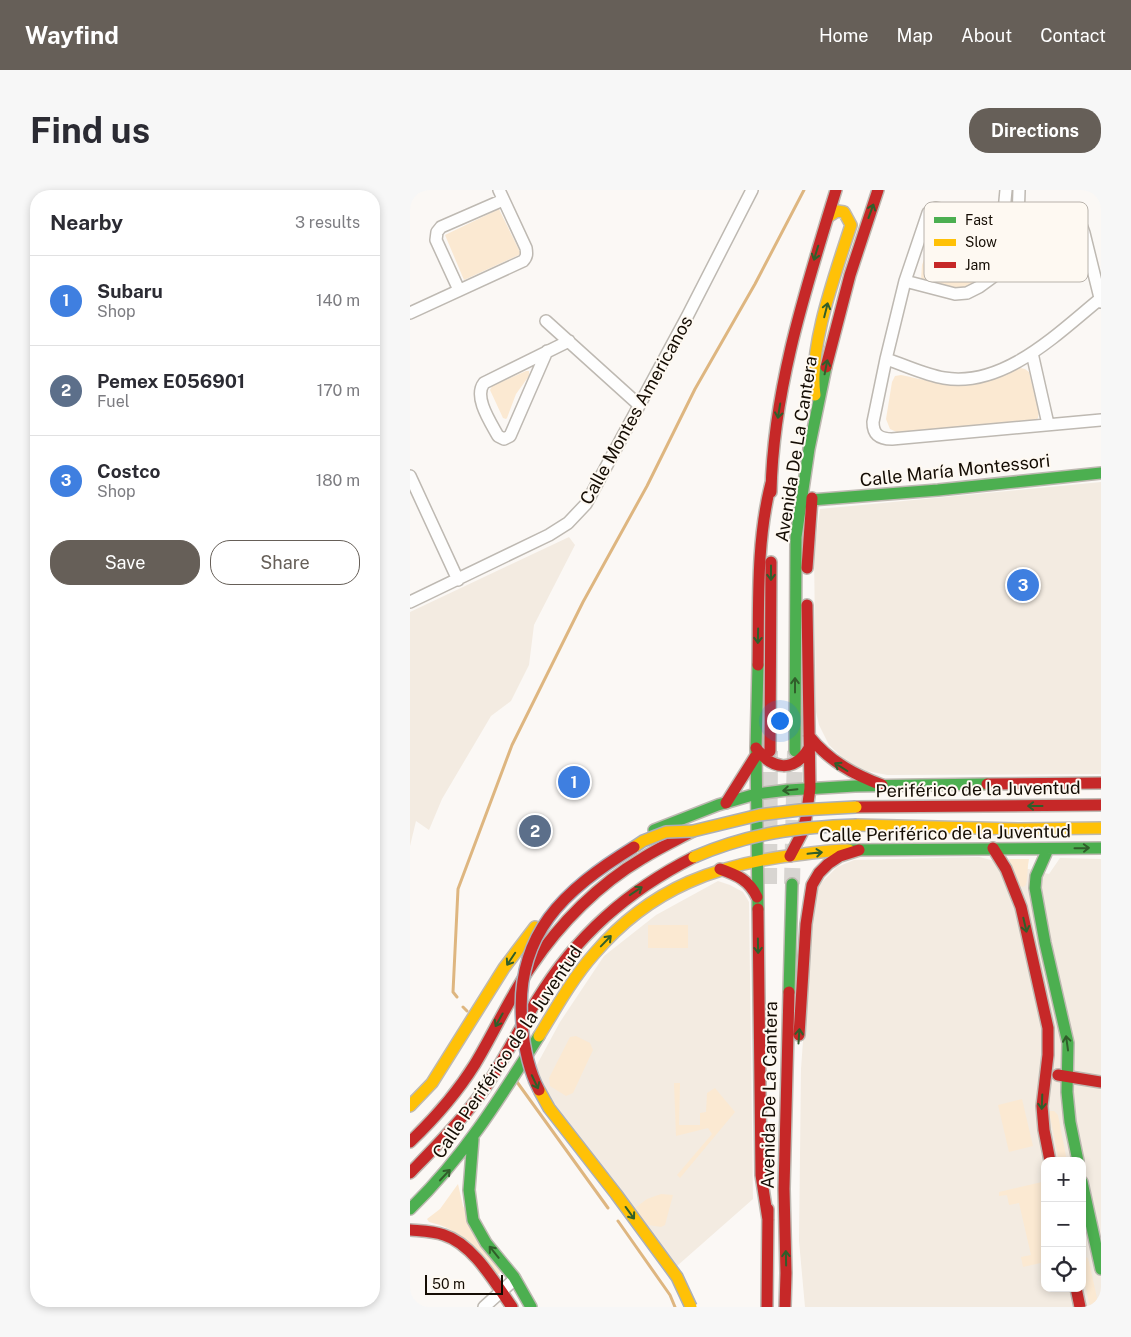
<!DOCTYPE html>
<meta charset="utf-8">
<style>
:root{--surface:#fff;--page:#f7f7f7;--text:#2b2b33;--muted:#7c7c81;--line:#e1e1e2;--accent:#665f58}
body{margin:0;font-family:"Public Sans",sans-serif;background:var(--page);color:var(--text)}
.controls{position:absolute;right:15px;bottom:15px;display:grid;overflow:hidden;border-radius:10px;box-shadow:0 2px 8px #0003}
.controls button{width:45px;height:45px;display:grid;place-items:center;padding:0;border:0;border-bottom:1px solid var(--line);background:var(--surface);color:var(--text);font:25px sans-serif}
.scale{position:absolute;left:15px;bottom:12px;width:78px;box-sizing:border-box;padding-left:5px;border:2px solid #150d04;border-top:0;font-size:14px;line-height:18px;white-space:nowrap;color:#150d04;-webkit-text-stroke:4px #fef9f2;paint-order:stroke}
.you{position:absolute;left:369px;top:530px;width:18px;height:18px;margin:-12px;border:4px solid #fff;border-radius:50%;background:#1a73e8;box-shadow:0 0 0 8px #1a73e833}
.badge{display:grid;place-items:center;width:32px;height:32px;border-radius:50%;background:var(--accent);color:#fff;font-size:16px;font-weight:700}
.pin{position:absolute;translate:-50% -50%;border:2px solid #fff;box-shadow:0 1px 5px #0006}
.list{margin:0;padding:0;list-style:none}
h2{display:flex;justify-content:space-between;align-items:center;height:65px;margin:0;padding:0 20px;font-size:21px}
h2 small{font-size:16px;font-weight:400;color:var(--muted)}
.list li{display:grid;grid-template-columns:32px 1fr auto;gap:15px;align-items:center;box-sizing:border-box;height:90px;padding:0 20px;border-top:1px solid var(--line)}
.list b{display:block;font-size:19px;white-space:nowrap}
.list p{margin:0;font-size:16px;white-space:nowrap;color:var(--muted)}
.list em{font-size:16px;font-style:normal;color:var(--muted)}
.actions{display:flex;gap:10px;padding:15px 20px}
.actions a{flex:1;padding:11px 0;border:1px solid var(--accent);border-radius:20px;text-align:center;font-size:18px;color:var(--accent)}
.actions .main{background:var(--accent);color:#fff}
.icon{flex:none;width:28px;height:28px;fill:none;stroke:currentColor;stroke-width:2;stroke-linecap:round;stroke-linejoin:round}
.map{position:relative;flex:none;width:691px;height:1117px;overflow:hidden;border-radius:20px}
header{display:flex;align-items:center;gap:30px;box-sizing:border-box;height:70px;padding:0 25px;background:var(--accent);color:#fff}
header strong{font-size:24px}
nav{display:flex;gap:28px;margin-inline-start:auto;font-size:18px}
.intro{display:flex;align-items:center;justify-content:space-between;box-sizing:border-box;height:120px;padding:0 30px}
h1{margin:0;font-size:35px}
.button{padding:12px 22px;border-radius:20px;background:var(--accent);color:#fff;font-size:18px;font-weight:700}
main{display:flex;gap:30px;padding:0 30px}
aside{flex:1;background:var(--surface);border-radius:20px;box-shadow:0 2px 8px #0003}
.map>svg:first-child{display:block}
.built{fill:#f3ebe1;fill-rule:evenodd}
.green{fill:#fbe9d2}
.lines{fill:none;stroke-linecap:round;stroke-linejoin:round}
.stream{stroke:#deb680;stroke-width:3}
.primary-tunnel{stroke:#d8d5d1;stroke-width:16;stroke-dasharray:16 8;stroke-linecap:butt}
.street-casing{stroke:#beb9b2;stroke-width:14}
.fast-casing{stroke:#beb9b2;stroke-width:14}
.slow-casing{stroke:#beb9b2;stroke-width:14}
.jam-casing{stroke:#beb9b2;stroke-width:14}
.street{stroke:#fefefe;stroke-width:11}
.fast{stroke:#4caf50;stroke-width:11}
.slow{stroke:#ffc107;stroke-width:11}
.jam{stroke:#c62828;stroke-width:11}
.slow-bridge-casing{stroke:#abafb8;stroke-width:14;stroke-linecap:butt}
.jam-bridge-casing{stroke:#abafb8;stroke-width:14;stroke-linecap:butt}
.slow-bridge{stroke:#ffc107;stroke-width:11}
.jam-bridge{stroke:#c62828;stroke-width:11}
.oneway{stroke:#305e2a}
.labels{text-anchor:middle;dominant-baseline:central;stroke-width:4;stroke-linejoin:round;paint-order:stroke}
.street-label{font-size:18px;fill:#150d04;stroke:#fef9f2}
.key{fill:#fef9f2;stroke:#b8b2ab;stroke-width:1}
.key-label{font-size:14px;fill:#150d04}
</style>
<header>
<strong>Wayfind</strong>
<nav><a>Home</a><a>Map</a><a>About</a><a>Contact</a></nav>
</header>
<div class="intro"><h1>Find us</h1><a class="button">Directions</a></div>
<main>
<aside>
<h2>Nearby<small>3 results</small></h2>
<ul class="list">
<li><span class="badge" style="background:#3f7fe0">1</span><div><b>Subaru</b><p>Shop</p></div><em>140 m</em></li>
<li><span class="badge" style="background:#5c6f8a">2</span><div><b>Pemex E056901</b><p>Fuel</p></div><em>170 m</em></li>
<li><span class="badge" style="background:#3f7fe0">3</span><div><b>Costco</b><p>Shop</p></div><em>180 m</em></li>
</ul>
<div class="actions"><a class="main">Save</a><a>Share</a></div>
</aside>
<div class="map">
<svg width="691" height="1117" viewBox="0 0 691 1117">
<rect width="100%" height="100%" fill="#fbf8f5"/>
<path class="built" d="M691,292v292l-214,1 -20,-4 -21,-10 -17,-16 -10,-20 -3,-13 -2,-160 6,-43z
M159,347l6,8 -41,80 -5,40 -18,36 -20,15 -49,83 -13,31 -13,-9 -6,25v-234z
M569,667l70,17 11,-16 41,1v448h-296l-6,-66 2,-172 12,-168 4,-14 20,-20 17,-7zM635,971h37v127h-37z
M308,691l12,4 13,7 6,10 4,297 -84,74 -142,-190 33,-61 44,-66 52,-41z"/>
<path class="green" d="M89,19l22,45 -57,26 -19,-45z
M533,32l47,12 43,-1 2,4v3l-59,46 -16,7 -39,-13 1,-15 14,-38 2,-3z
M610,178l5,1 4,3 10,40 -1,6 -6,4 -131,12 -11,-5 -4,-10 6,-37 3,-6 6,-1c25,5 52,13 78,8 14,-3 28,-10 41,-15z
M116,181h3v5l-13,18 -9,24 -1,1 -3,-1 -13,-28 2,-4z
M599,669h20c-2,9 -1,17 -3,26l-3,2 -3,-1 -4,-6z
M238,735h40v23h-40z
M166,846l14,7 3,7 -20,43 -7,3 -16,-10 -1,-8 21,-41z
M264,893h6l-1,42h21v-12l6,-1 1,-19 8,-5 20,24 -55,66 -3,-3 35,-41 -4,-6 -32,8z
M612,909l11,47 -24,6 -11,-47z
M639,921h5l4,4 9,46h-8z
M632,992l3,16v64l-22,5 -2,-10 10,-2 -12,-52 -10,2 -2,-10 -8,1v-4z
M48,994l5,22 38,65 -2,3h-3c-18,-25 -36,-45 -67,-52l-2,-3 13,-10z
M251,1004l12,1 -8,30 -4,2 -25,-4 -5,-12 16,-12z
M675,1067l3,1 1,4 10,45h-9l-8,-35v-14z"/>
<g class="lines">
<path class="stream" d="M47,807l-4,-5 5,-103 54,-144 71,-143 64,-116 48,-97 60,-105 49,-94
M53,817l4,4
M107,892l91,126
M208,1031l52,74 5,12"/>
<path class="primary-tunnel" d="M359,694l1,-133
M382,694l3,-133"/>
<defs>
<path id="street" d="M608,31l1,-31
M593,32l3,-32
M495,91l50,13 12,-1 12,-6 59,-43 5,-6 4,-15
M49,100l-23,-50 1,-8 4,-5 62,-27
M691,112l-17,-69 -3,-8 -9,-7h-7l-18,5 -12,-3 -41,2 -31,-4 -22,-9 -5,-1 -8,5 -23,68 -19,78 -13,63c0,13 7,17 19,17l209,-19
M0,123l113,-52c4,-4 4,-7 3,-13l-27,-58
M136,131l93,84
M137,161l-37,85 -6,3 -6,-3c-7,-13 -25,-39 -14,-53l85,-42
M622,163l16,71
M476,169c19,6 39,16 58,19 60,10 114,-45 156,-79
M0,286l48,104
M0,412l139,-67 19,-12 18,-19 102,-189 64,-125
M74,1117l31,-28"/>
<path id="fast" d="M401,310l127,-10 163,-17
M348,475l-2,83 2,161
M385,561l1,-214 13,-88 17,-82
M244,640l64,-25 38,-11 32,-4 67,-4 132,-2
M638,659l-12,27 -1,12 10,55 23,100 -1,49 3,30 8,39
M439,660l252,-2
M379,802l3,-108
M63,949l-4,51 4,30 13,23 28,34 17,30
M672,992l19,87
M0,1019c53,-51 90,-111 129,-173"/>
<path id="slow" d="M405,205c-7,-48 21,-123 36,-170l-7,-13 -7,-1 -9,6
M447,635l163,4 81,-1
M129,846c17,-28 33,-57 55,-82 57,-67 125,-91 210,-100 15,-2 30,-4 45,-4
M0,916l22,-23 72,-115 31,-41"/>
<path id="jam" d="M416,177l24,-92 28,-85
M361,302c2,-103 35,-204 65,-302
M397,378l5,-70
M348,475c1,-61 -2,-123 13,-182
M399,546c20,25 44,38 73,49
M346,558c16,22 38,25 53,0
M360,561l1,-189
M577,594l114,-1
M316,613l29,-46
M446,617l245,-2
M583,658l13,21 15,38 27,121v27l-6,51 2,24 6,31
M380,666l12,-23 4,-15 4,-30 -3,-183
M310,679c17,6 29,11 37,28
M348,719l3,266 7,45
M389,845l7,-111 6,-39 7,-12 9,-9 12,-8 19,-6
M648,885l43,7
M0,952c25,-24 47,-49 65,-78 20,-33 35,-68 57,-99 28,-42 67,-81 111,-107 16,-10 33,-18 50,-27
M0,983c26,-27 53,-54 75,-85 19,-28 34,-59 52,-88 39,-64 90,-109 157,-143
M0,1040c11,1 23,1 34,5 29,9 51,48 68,72
M666,1098l4,19
M357,1117l1,-98
M375,1117l1,-34 -2,-84 5,-197"/>
</defs>
<use href="#street" class="street-casing"/>
<use href="#fast" class="fast-casing"/>
<use href="#slow" class="slow-casing"/>
<use href="#jam" class="jam-casing"/>
<use href="#street" class="street"/>
<use href="#fast" class="fast"/>
<use href="#slow" class="slow"/>
<use href="#jam" class="jam"/>
<defs>
<path id="slow-bridge" d="M224,657l9,-6 23,-9 27,-1 66,-16 41,-5 56,-3
M284,667c56,-24 103,-30 163,-32
M129,900l10,18 67,86 61,83 14,30"/>
<path id="jam-bridge" d="M129,900c-11,-21 -15,-43 -17,-66 -8,-90 42,-134 112,-177"/>
</defs>
<use href="#slow-bridge" class="slow-bridge-casing"/>
<use href="#jam-bridge" class="jam-bridge-casing"/>
<use href="#slow-bridge" class="slow-bridge"/>
<use href="#jam-bridge" class="jam-bridge"/>
</g>
<defs><path id="oneway-shaft" d="M-6 0H5M1.5-3L5.5 0L1.5 3" fill="none" stroke-width="1.6" stroke-linecap="round" stroke-linejoin="round" transform="scale(1.25)"/></defs>
<g class="oneway">
<use href="#oneway-shaft" transform="translate(461 21) rotate(-70)"/>
<use href="#oneway-shaft" transform="translate(406 63) rotate(107)"/>
<use href="#oneway-shaft" transform="translate(416 120) rotate(-76)"/>
<use href="#oneway-shaft" transform="translate(416 177) rotate(-79)"/>
<use href="#oneway-shaft" transform="translate(369 221) rotate(99)"/>
<use href="#oneway-shaft" transform="translate(361 383) rotate(90)"/>
<use href="#oneway-shaft" transform="translate(348 446) rotate(91)"/>
<use href="#oneway-shaft" transform="translate(385 495) rotate(-90)"/>
<use href="#oneway-shaft" transform="translate(431 577) rotate(-148)"/>
<use href="#oneway-shaft" transform="translate(380 600) rotate(174)"/>
<use href="#oneway-shaft" transform="translate(625 616) rotate(180)"/>
<use href="#oneway-shaft" transform="translate(672 658) rotate(-1)"/>
<use href="#oneway-shaft" transform="translate(405 663) rotate(-6)"/>
<use href="#oneway-shaft" transform="translate(226 701) rotate(-34)"/>
<use href="#oneway-shaft" transform="translate(615 735) rotate(77)"/>
<use href="#oneway-shaft" transform="translate(196 751) rotate(-46)"/>
<use href="#oneway-shaft" transform="translate(348 756) rotate(89)"/>
<use href="#oneway-shaft" transform="translate(101 769) rotate(124)"/>
<use href="#oneway-shaft" transform="translate(89 830) rotate(119)"/>
<use href="#oneway-shaft" transform="translate(389 846) rotate(-86)"/>
<use href="#oneway-shaft" transform="translate(657 853) rotate(-98)"/>
<use href="#oneway-shaft" transform="translate(125 892) rotate(65)"/>
<use href="#oneway-shaft" transform="translate(632 912) rotate(92)"/>
<use href="#oneway-shaft" transform="translate(35 985) rotate(-47)"/>
<use href="#oneway-shaft" transform="translate(220 1023) rotate(54)"/>
<use href="#oneway-shaft" transform="translate(84 1062) rotate(-129)"/>
<use href="#oneway-shaft" transform="translate(376 1068) rotate(-91)"/>
</g>
<g class="labels">
<g class="street-label">
<text transform="translate(226 220) rotate(-61)">Calle Montes Americanos</text>
<text transform="translate(386 259) rotate(-81)">Avenida De La Cantera</text>
<text transform="translate(545 280) rotate(-6)">Calle María Montessori</text>
<text transform="translate(568 599) rotate(-1)">Periférico de la Juventud</text>
<text transform="translate(535 643) rotate(-1)">Calle Periférico de la Juventud</text>
<text transform="translate(97 862) rotate(-56)">Calle Periférico de la Juventud</text>
<text transform="translate(359 905) rotate(-89)">Avenida De La Cantera</text>
</g>
</g>
<rect x="514" y="12" width="164" height="80" rx="8" class="key"/>
<rect x="524" y="27" width="22" height="6" fill="#4caf50"/>
<rect x="524" y="49" width="22" height="7" fill="#ffc107"/>
<rect x="524" y="72" width="22" height="6" fill="#c62828"/>
<g class="key-label">
<text x="555" y="35">Fast</text>
<text x="555" y="57">Slow</text>
<text x="555" y="80">Jam</text>
</g>
</svg>
<div class="controls">
<button>+</button>
<button>−</button>
<button><svg class="icon" aria-label="locate" viewBox="0 0 24 24"><circle cx="12" cy="12" r="6"/><path d="M12 2v4M12 18v4M2 12h4M18 12h4"/></svg></button>
</div>
<div class="scale">50 m</div>
<div class="you"></div>
<div class="pin badge" style="left:164px;top:592px;background:#3f7fe0">1</div>
<div class="pin badge" style="left:125px;top:641px;background:#5c6f8a">2</div>
<div class="pin badge" style="left:613px;top:395px;background:#3f7fe0">3</div>
</div>
</main>
